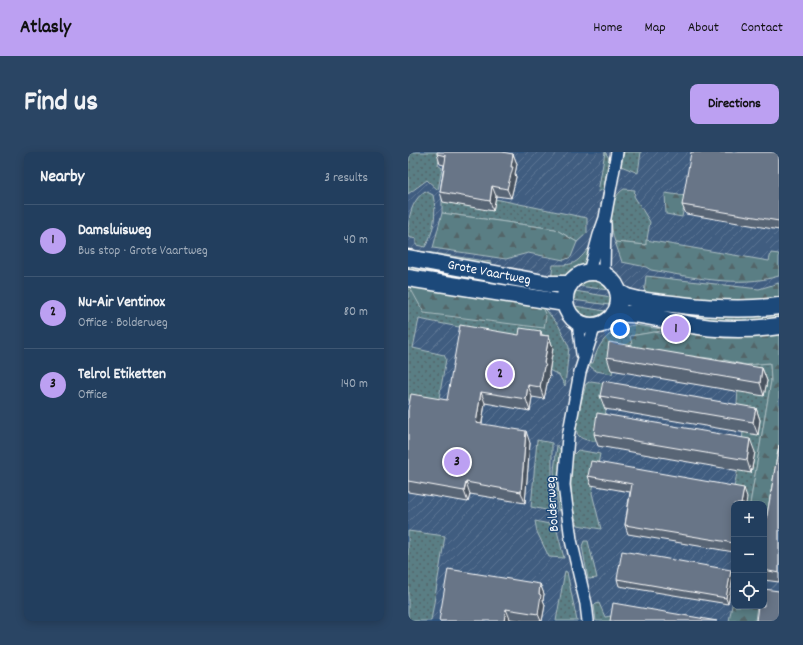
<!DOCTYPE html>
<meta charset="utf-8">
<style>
:root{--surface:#223e5e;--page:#2a4564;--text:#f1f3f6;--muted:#a2aebc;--line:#3f5773;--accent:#bca0f2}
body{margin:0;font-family:Dekko,sans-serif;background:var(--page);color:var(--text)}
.controls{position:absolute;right:12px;bottom:12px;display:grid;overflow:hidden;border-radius:8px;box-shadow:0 2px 10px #0003}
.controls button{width:36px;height:36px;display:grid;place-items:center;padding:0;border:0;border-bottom:1px solid var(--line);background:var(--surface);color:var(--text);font:20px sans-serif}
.you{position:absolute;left:212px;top:177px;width:14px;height:14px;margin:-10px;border:3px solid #fff;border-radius:50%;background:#1a73e8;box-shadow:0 0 0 6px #1a73e833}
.badge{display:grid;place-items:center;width:26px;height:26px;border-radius:50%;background:var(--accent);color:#111;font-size:13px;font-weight:700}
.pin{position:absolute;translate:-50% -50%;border:2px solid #fff;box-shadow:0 1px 4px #0006}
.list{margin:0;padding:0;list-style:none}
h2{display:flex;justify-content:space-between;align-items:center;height:52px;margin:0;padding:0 16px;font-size:17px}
h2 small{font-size:13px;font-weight:400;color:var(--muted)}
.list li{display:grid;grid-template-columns:26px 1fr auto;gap:12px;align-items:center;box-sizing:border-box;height:72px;padding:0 16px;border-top:1px solid var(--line)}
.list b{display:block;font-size:15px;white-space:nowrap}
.list p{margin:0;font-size:13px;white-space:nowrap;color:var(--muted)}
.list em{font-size:13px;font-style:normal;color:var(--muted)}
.icon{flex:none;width:22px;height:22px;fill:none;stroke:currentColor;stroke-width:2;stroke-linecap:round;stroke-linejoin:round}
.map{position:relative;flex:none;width:371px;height:469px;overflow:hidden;border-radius:8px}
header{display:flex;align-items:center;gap:24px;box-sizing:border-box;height:56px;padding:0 20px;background:var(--accent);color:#111}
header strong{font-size:19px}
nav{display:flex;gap:22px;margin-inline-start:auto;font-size:14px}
.intro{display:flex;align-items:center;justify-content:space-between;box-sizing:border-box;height:96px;padding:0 24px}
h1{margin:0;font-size:28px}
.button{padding:10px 18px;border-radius:8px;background:var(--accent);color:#111;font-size:14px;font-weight:700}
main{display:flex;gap:24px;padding:0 24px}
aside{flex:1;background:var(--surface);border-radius:8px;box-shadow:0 2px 10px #0003}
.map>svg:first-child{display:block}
.industrial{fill:url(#industrial-furrows);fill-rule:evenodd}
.grass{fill:url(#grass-dots);stroke:#acbec2}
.forest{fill:url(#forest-firs);stroke:#acbec2}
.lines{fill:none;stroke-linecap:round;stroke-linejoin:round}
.minor-casing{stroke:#fff;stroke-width:14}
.secondary-casing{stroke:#fff;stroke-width:19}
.minor{stroke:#1f4a7a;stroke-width:11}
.secondary{stroke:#1f4a7a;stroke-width:16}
.wall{fill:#596574;stroke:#fff}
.shaded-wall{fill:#49525e;stroke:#fff}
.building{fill:#687587;stroke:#fff}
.labels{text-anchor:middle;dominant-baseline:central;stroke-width:3;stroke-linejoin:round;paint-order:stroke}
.street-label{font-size:14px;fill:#fff;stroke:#1f4a7a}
</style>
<header>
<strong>Atlasly</strong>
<nav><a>Home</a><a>Map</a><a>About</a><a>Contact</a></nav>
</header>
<div class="intro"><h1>Find us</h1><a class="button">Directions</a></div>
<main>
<aside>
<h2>Nearby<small>3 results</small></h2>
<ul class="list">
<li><span class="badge">1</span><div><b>Damsluisweg</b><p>Bus stop · Grote Vaartweg</p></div><em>40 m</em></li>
<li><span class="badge">2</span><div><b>Nu-Air Ventinox</b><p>Office · Bolderweg</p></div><em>80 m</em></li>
<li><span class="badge">3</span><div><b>Telrol Etiketten</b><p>Office</p></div><em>140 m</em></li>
</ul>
</aside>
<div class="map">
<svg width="371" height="469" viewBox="0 0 371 469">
<defs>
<pattern id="industrial-furrows" width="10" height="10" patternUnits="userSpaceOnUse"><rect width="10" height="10" fill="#3f5d80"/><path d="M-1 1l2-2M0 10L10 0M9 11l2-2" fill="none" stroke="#5c7593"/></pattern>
<pattern id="grass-dots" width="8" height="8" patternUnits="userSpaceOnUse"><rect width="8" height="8" fill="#5a7e84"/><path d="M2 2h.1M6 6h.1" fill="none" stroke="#536568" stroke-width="1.8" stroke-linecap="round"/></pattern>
<pattern id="forest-firs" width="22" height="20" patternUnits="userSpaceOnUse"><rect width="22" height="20" fill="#5a7e84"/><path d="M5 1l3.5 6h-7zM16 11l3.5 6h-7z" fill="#536568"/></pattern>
</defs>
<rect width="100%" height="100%" fill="#2e537d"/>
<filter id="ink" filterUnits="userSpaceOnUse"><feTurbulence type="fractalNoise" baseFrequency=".025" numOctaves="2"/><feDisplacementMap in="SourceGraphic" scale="8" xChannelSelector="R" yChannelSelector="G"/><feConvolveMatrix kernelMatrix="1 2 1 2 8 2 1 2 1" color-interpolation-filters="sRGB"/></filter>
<g filter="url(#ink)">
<path class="industrial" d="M0,0h371v469h-371zM326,352h30v102h-30z"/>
<path class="grass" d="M2,0h30l-2,13 4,3 -4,22 -11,-10 -19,14v-28z
M197,0l4,6 -5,31 -6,3z
M216,0h17l-3,21 -17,-7z
M34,36l145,30v15l-10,9 -22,-13 -113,-16z
M216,37l11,1 -1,6 16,26 -4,23 -31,-3c-5,-15 -7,-44 9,-53z
M17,39l8,4c4,17 1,38 -8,52l-9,-2v-6l-8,-2c0,-17 2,-35 17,-46z
M180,97l3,1c-7,21 -20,26 -40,30l2,-15c20,0 22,0 35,-16z
M5,98l78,12 -1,4 -78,-13z
M1,112l133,23 -1,7 -133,-24z
M179,129h11l11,9 -31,-4z
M0,132l131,17 20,25 10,21 -4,39 -6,-11 -95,-47 -45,-9 -6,29 31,7 2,4 -8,45 -30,-4z
M167,139l36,6 -2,8 -36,-5 -1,-5z
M234,151l137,9v8l-36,4 -103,-13z
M167,154l30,5 -5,4 -11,3 -14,-9z
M227,173l33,5 -38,6 64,21 30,3 22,5 24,-2 1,18 -21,123h-16l-5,5c5,-25 23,-85 8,-105l1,-15 -121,-34 -5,19 -16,-3 -6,-5v-3h3c6,-23 18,-35 42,-38z
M183,229l19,3 -9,58c-7,-1 -17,-1 -22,-6 -8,-7 5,-42 7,-52z
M129,288l15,3v43l4,26 -25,-5z
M149,293l4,6 -2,27 2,26 -3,7 -4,-40z
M170,298l22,4 -8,39 9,36 -23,-4c-9,-18 -7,-49 -7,-68z
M127,369l19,4 2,2 8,31 -15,-1 -12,-25z
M0,379l37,5 -14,85h-23z
M176,389h4l9,37 -9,1 -6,-33z
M157,419l2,1 10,49h-21z
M191,451l6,14 6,-1v5h-15l-2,-16z"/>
<path class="forest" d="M257,41l21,3 -4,21 -16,-3z
M34,61l113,16 22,13 -6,15 -7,3 -36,-7 -22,6 -73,-11z
M238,88l123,21 2,-8 8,1v22c-41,12 -87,1 -128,-6l-5,-3 -24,-5 -7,-20 31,3z
M238,124l113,13 20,-6v18l-18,2 -117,-8z
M0,132l131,17 7,15 -2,12 -120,-15z
M279,177l92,2v152l-15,86v-65h-14l21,-123 -1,-18 -24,2 -22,-5 -91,-11 -3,-13 24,-4 28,5z
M326,443v11h23l-2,15h-26z"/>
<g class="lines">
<defs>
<path id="minor" d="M197,72l-1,44 2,8
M181,120l10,-37 6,-17 12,-66
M170,170l4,32
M180,469l-2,-17 -15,-64 -7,-55 4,-48 12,-65 15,-47"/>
<path id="secondary" d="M0,106l141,26h21
M157 147a27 27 0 1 1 54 0a27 27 0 1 1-54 0Z
M0,126l157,25
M210,140l9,5 12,3c46,6 94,12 140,6
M206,162c23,-2 45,5 67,9 33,7 65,8 98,3"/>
</defs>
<use href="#minor" class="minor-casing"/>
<use href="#secondary" class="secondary-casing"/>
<use href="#minor" class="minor"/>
<use href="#secondary" class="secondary"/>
</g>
<path class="wall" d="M371,0v78l-93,-16 -4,-9z
M29,2h76l4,10 -2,10 1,3 -5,21 -15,-2 -3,15 -50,-9 -3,-10 4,-27 -4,-1z
M133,179l1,4 7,1 4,12 -4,25 1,4 -2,2 -4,20 -12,-2 -2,14 -45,-8 -3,21 48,19 -5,60 -55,-9 -2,8 -60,-10v-82l39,-10 72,-65z
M199,205l155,11 5,13 -3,15 -153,-26z
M192,244l156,12 4,12 -2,15 -153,-26z
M186,282l161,18 -4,21 -153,-27z
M371,293v137l-15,-2v-47z
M180,324l159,21 -13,7v48l-106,-18 -3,-9 5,-33 -39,-7z
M325,425l-5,27 -109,-18 -2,-7z
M132,432l4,10 -1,6 2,5 -3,16h-19l-13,-2 -71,2z"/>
<path class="shaded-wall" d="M105,2l4,10 -2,10 1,3 -5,21 -4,-9z
M84,34l4,10 -3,15 -3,-10z
M141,184l4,12 -4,25 1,4 -2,2 -4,20 -4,-12z
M354,216l5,13 -3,15 -4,-13z
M120,233l4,12 -2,14 -4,-12z
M73,240l4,11 -5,31 -4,-11z
M348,256l4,12 -2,15 -5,-13z
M118,279l4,12 -5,60 -4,-11z
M342,287l5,13 -4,21 -4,-13z
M58,330l4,12 -2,8 -4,-11z
M336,336l3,9 -1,7h-5z
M323,418l2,7 -5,27 -2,-6z
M132,432l4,10 -1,6 2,5 -3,16h-1l-3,-7 1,-20z
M98,457l4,10v2h-6z"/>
<path class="building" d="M29,0h65l11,2 -2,13h2l-6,22 -15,-3 -2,15 -50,-9 6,-36 -9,-2z
M283,0h88v69l-97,-16z
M52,173l59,10 1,-7 21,3 -1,4 9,1 -5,27 2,3 -2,1 -4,20 -12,-2 -2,14 -45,-7 -5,31 50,8 -5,61 -55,-10 -2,9 -56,-10v-71l3,-16 36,6z
M201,190l153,26 -2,15 -153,-26z
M195,229l153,27 -3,14 -153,-26z
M189,261l153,26 -3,21 -153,-26z
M371,293v128l-15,-3v-37z
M183,309l153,27 -3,16h-7v39l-109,-18 7,-41 -44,-8z
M214,399l109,19 -5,28 -109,-19z
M40,417l92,15 -1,10 2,1 -3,19 -32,-5 -2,12h-65z
M356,437l15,2v30h-23l2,-15h6z
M205,451l104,18h-107z"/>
</g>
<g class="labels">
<g class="street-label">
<text transform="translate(81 121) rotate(11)">Grote Vaartweg</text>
<text transform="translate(145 352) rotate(-94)">Bolderweg</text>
</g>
</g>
</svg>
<div class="controls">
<button>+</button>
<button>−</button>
<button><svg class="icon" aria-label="locate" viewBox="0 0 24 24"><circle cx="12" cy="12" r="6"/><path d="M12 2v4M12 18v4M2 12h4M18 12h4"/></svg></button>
</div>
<div class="you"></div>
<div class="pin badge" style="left:268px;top:177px">1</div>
<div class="pin badge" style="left:92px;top:222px">2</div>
<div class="pin badge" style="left:49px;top:310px">3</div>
</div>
</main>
